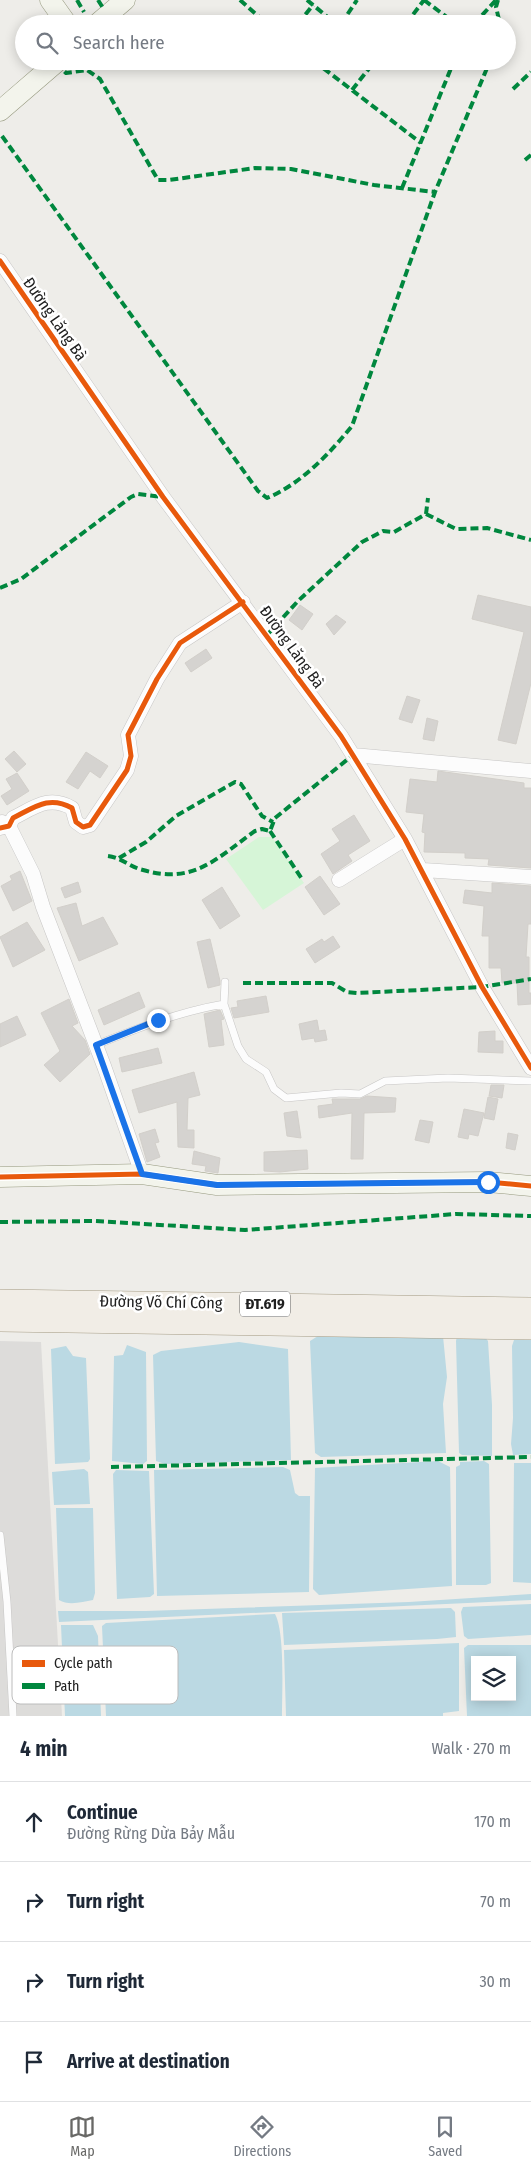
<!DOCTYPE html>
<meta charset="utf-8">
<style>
:root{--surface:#fff;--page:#f2f2f3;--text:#1f2937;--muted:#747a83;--line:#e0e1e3;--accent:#686866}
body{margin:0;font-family:"Fira Sans Condensed",sans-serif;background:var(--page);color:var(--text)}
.controls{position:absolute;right:15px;bottom:15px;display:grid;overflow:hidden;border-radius:0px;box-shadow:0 2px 12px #0003}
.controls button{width:45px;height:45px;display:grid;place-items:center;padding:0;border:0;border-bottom:1px solid var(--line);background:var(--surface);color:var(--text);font:25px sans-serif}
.stop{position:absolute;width:15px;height:15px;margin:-11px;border:4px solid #1a73e8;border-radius:50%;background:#fff}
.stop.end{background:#1a73e8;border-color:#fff;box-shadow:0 1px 5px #0008}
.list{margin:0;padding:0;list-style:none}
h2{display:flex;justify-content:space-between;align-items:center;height:65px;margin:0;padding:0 20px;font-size:21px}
h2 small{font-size:16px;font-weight:400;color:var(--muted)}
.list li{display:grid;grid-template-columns:32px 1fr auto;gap:15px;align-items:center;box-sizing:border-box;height:80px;padding:0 20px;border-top:1px solid var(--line)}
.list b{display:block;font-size:19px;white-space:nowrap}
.list p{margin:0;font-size:16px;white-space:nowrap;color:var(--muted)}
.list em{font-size:16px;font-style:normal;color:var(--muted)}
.icon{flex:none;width:28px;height:28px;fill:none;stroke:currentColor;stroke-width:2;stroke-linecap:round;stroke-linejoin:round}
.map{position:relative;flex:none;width:531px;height:1716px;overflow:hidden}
.search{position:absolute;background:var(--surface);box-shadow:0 2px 12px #0003;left:15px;right:15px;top:15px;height:55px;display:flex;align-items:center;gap:12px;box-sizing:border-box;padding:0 18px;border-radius:28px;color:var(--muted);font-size:19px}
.sheet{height:385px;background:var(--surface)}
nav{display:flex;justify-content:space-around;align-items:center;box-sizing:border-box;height:70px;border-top:1px solid var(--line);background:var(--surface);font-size:14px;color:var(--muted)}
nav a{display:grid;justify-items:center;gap:2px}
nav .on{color:var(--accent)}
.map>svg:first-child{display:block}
.residential{fill:#dddcda}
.park{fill:#d6f5d7}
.water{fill:#bbd9e3;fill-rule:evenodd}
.building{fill:#d5d3d0;stroke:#d2cfca}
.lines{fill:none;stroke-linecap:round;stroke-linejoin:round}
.lane-casing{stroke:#c7c6c5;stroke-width:8}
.street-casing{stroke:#c7c6c5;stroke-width:15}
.secondary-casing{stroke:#96997f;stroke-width:21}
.primary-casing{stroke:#a59c85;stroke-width:22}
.lane{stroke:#fcfcfc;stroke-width:7}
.street{stroke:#fcfcfc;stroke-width:14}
.secondary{stroke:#f3f4ec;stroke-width:20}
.primary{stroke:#f1ede6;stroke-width:21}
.quiet{stroke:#00873e;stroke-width:4;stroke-dasharray:8 4;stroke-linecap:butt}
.cycleway-casing{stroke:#fff;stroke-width:8}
.cycleway{stroke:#e8590c;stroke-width:5}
.route{stroke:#1a73e8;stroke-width:6}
.labels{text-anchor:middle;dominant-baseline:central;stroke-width:5;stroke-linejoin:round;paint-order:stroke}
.shield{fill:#fff;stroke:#636363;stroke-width:1}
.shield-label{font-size:15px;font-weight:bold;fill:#202020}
.street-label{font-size:16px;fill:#202020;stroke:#fff}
.key{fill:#fff;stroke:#bcbcbc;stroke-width:1}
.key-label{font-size:14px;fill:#202020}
</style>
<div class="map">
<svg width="531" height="1716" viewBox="0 0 531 1716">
<rect width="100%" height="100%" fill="#eeede9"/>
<path class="residential" d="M0,1341l41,1 21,374h-62z"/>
<path class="park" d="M259,837h13l32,46 -41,27 -37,-51z"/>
<path class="water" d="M482,1334l6,7 4,64v51l-30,-1 -3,-2 -3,-112 1,-5z
M318,1336h125l4,41 -4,27 3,49 -125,4 -6,-4 -5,-112z
M531,1338v116l-18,1 -2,-11 2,-26 -1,-72 2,-6z
M239,1342l49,7 3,111 -126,4 -9,-3 -3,-106 8,-4z
M127,1345l19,7 1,109 -4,3 -31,-3 2,-105 9,-1z
M66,1346l7,10 13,2 4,101 -2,3 -33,2 -4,-115z
M438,1461l12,6 2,119 -133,9 -6,-6 2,-121z
M484,1461l5,3 2,119 -5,2h-30v-118l4,-2v-3z
M514,1463h17v120l-18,-1z
M283,1467l7,3 5,23 4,3h11l-1,96 -152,4 -3,-126z
M84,1469l4,3 2,32 -36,1 -2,-33z
M116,1470l33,1 5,123 -4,3 -33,2 -4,-125z
M56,1508h37l2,85 -2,7c-11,2 -24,6 -34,0z
M531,1594v6l-472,22 -1,-11h88l263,-9z
M531,1604v31l-63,4 -4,-3 -3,-24 2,-5z
M451,1608l4,4 1,25 -19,2 -153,6 -2,-32z
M275,1614c10,18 7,79 7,102h-176l-4,-90 4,-3z
M61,1625h32l5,11 3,80h-36z
M459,1643v68l-16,2v3h-157l-2,-66z
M468,1645h63v71h-64l-3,-68zM475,1660h37v37h-37z"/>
<path class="building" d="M478,595l53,12v76l-15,61 -18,-4 26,-108 -52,-13z
M300,605l13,9 -11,16 -13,-10z
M336,615l10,7 -12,13 -8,-11z
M206,649l6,9 -21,14 -6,-9z
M407,696l13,4 -8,23 -13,-4z
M427,718l11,3 -4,20 -11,-2z
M14,751l12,13 -9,8 -12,-13z
M86,752l22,14 -8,12 -10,-7 -12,18 -12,-7z
M438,771l86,12v5h7v80l-43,-3 1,-6 -24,-1v-5l-41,-1 1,-19 -3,-1 2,-18 -18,-2 4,-33 27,3z
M17,773l12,18 -22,14 -6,-9 11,-7 -6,-10z
M354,815l16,26 -22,14 4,6 -19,13 -12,-20 19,-13 -8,-12z
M20,871l12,30 -19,10 -12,-25 11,-6 -2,-4z
M320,876l20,28 -16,11 -19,-28z
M78,882l3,10 -16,6 -4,-10z
M492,883l39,3v38h-3l-2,33h3v36h2v11l-13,1 -1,-22h-15l-1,-15h-12v-32h-7l2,-30 -21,-3 2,-13 27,3z
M222,887l18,29 -20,13 -18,-29z
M76,903l6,23 21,-9 15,27 -39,17 -22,-53z
M27,922l18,28 -32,17 -13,-30z
M333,936l7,11 -25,16 -9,-14 16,-10 2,3z
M210,939l10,42v4l-12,3 -11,-46z
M139,992l6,15 -41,18 -6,-15z
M266,996l3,16 -35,6 -3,-10 7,-1 -1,-6z
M69,999l9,24 -6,3 13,14 5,14 -30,28 -16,-17 16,-14 -19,-38z
M220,1010l4,9 -3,1 3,25 -15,2 -5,-33z
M17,1016l9,19 -26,12v-23z
M317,1020l2,11 6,-1 2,10 -12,2 -1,-4 -12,2 -3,-16z
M495,1031v10h8v12l-25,-1 1,-20z
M158,1048l4,15 -40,9 -3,-14z
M194,1072l6,23 -12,3 -1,32h7v18l-16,-1 -1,-45 -38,11 -7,-23z
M491,1085h13l-2,13 -13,-2z
M367,1096l29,2 -1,14 -31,1 -1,46h-12l1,-46 -33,5 -1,-12 15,-2 -1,-5h28z
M488,1097l10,2 -4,21 -10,-2z
M464,1109l20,4 -6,23 -9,-2 -1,5 -10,-2z
M297,1111l4,27 -14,-2 -3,-23z
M420,1120l13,2 -4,21 -14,-3z
M155,1129l4,13 -4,1 5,14 -13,5 -8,-28z
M508,1133l10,2 -3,15 -9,-2z
M307,1150l1,19 -28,3 -16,-1v-19z
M194,1151l26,7 -2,15 -13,-2 1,-5 -14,-2z"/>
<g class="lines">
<defs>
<path id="lane" d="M225,982l-1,22 14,42 8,13 20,13 8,17 12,9 55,-5 19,1 25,-13 63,-3 83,3
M96,1045c42,-17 82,-33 128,-41
M0,1535l7,67 6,114"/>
<path id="street" d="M0,261l163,236 178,239 64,103 77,148 49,81
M353,755l178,16
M2,822l7,4 24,48 10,33 61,159 38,108
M0,828l9,-2 4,-8c22,-11 36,-23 59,-10l4,14 7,5 7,-2 37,-55 4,-14 -3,-21 29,-56 23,-36 63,-41
M423,870l108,7
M339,880l66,-41"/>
<path id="secondary" d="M50,0l17,24
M97,24l28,-24
M0,111l58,-50
M0,1177l142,-3 75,11 271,-3 43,4"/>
<path id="primary" d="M0,1300l531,8
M0,1321l531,8"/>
</defs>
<use href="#lane" class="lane-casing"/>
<use href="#street" class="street-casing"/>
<use href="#secondary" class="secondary-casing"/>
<use href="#primary" class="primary-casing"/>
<use href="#lane" class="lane"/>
<use href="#street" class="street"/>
<use href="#secondary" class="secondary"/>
<use href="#primary" class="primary"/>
<path class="quiet" d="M77,0l7,12
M98,0l5,8
M240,0l27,24
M307,0l29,24
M424,0l32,24
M498,0l-2,7 4,17
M298,24l15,-19
M341,24l16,-24
M406,24l18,-24
M474,24l22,-24
M314,61l107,82
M56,63l10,10 21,-3 13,9 58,101h11l86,-12 36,1 83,16 61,7
M513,89l18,-17
M352,90l23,-29
M2,136l256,355 9,7c34,-14 62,-44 85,-72l83,-234 55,-131
M525,160l6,-5
M402,188l52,-127
M426,514l30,15 31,-1 44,12
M0,588l21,-9 110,-82 7,-3 25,3
M267,635l31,-34 64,-59 21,-11 11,1 32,-18 2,-16
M270,831l32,48
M108,856c14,2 22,11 35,14 51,15 74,-12 112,-39l7,-2 8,2 5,-13 78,-63
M119,858l27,-16 30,-26 59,-34 6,2 21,32 11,6
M243,983h89l15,9 10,1 125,-6 49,-8
M0,1222l95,-1 150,9 211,-16 75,2
M111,1467l420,-10"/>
<defs>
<path id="cycleway" d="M0,261l163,236 178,239 64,103 77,148 49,81
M0,828l9,-2 4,-8c22,-11 36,-23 59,-10l4,14 7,5 7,-2 37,-55 4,-14 -3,-21 29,-56 23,-36 63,-41
M0,1177l142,-3 75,11 271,-3 43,4"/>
</defs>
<use href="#cycleway" class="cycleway-casing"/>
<use href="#cycleway" class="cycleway"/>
</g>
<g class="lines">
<path class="route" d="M158,1020l-62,25 46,129 75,11 271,-3"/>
</g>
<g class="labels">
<rect class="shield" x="240" y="1291.5" width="50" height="25" rx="4"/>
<g class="shield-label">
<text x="265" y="1304">ĐT.619</text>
</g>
<g class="street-label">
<text transform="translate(55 319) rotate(55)">Đường Lăng Bà</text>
<text transform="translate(292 647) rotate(54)">Đường Lăng Bà</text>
<text transform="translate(161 1302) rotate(1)">Đường Võ Chí Công</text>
</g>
</g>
<rect x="12" y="1646" width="166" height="58" rx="8" class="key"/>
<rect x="22" y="1660" width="23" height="7" fill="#e8590c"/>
<rect x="22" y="1683" width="23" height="6" fill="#00873e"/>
<g class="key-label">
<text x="54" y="1668">Cycle path</text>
<text x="54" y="1691">Path</text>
</g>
</svg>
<div class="controls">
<button><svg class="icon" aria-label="layers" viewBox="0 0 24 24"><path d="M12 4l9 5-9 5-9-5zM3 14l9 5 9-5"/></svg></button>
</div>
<div class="stop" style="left:488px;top:1182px"></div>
<div class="stop end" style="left:158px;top:1020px"></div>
<div class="search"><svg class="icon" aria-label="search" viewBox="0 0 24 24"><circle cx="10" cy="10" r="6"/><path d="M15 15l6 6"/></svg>Search here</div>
</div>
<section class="sheet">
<h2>4 min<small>Walk · 270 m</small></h2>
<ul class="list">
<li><svg class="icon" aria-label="ahead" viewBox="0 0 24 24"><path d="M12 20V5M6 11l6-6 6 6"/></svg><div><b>Continue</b><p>Đường Rừng Dừa Bảy Mẫu</p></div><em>170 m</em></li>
<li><svg class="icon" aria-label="right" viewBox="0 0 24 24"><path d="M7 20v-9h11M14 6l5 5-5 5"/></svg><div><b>Turn right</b></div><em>70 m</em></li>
<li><svg class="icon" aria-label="right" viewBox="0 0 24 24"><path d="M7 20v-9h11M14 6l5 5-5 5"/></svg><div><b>Turn right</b></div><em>30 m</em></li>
<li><svg class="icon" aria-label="arrive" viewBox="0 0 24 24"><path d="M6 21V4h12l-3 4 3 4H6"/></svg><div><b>Arrive at destination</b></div></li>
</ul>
</section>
<nav>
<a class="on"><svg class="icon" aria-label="map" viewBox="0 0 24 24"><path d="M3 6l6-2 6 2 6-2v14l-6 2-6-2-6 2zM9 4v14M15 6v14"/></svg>Map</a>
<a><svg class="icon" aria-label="directions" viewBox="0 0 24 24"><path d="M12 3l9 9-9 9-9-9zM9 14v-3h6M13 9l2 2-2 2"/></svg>Directions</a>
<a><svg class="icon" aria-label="saved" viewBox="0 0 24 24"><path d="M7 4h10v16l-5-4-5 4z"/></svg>Saved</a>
</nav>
